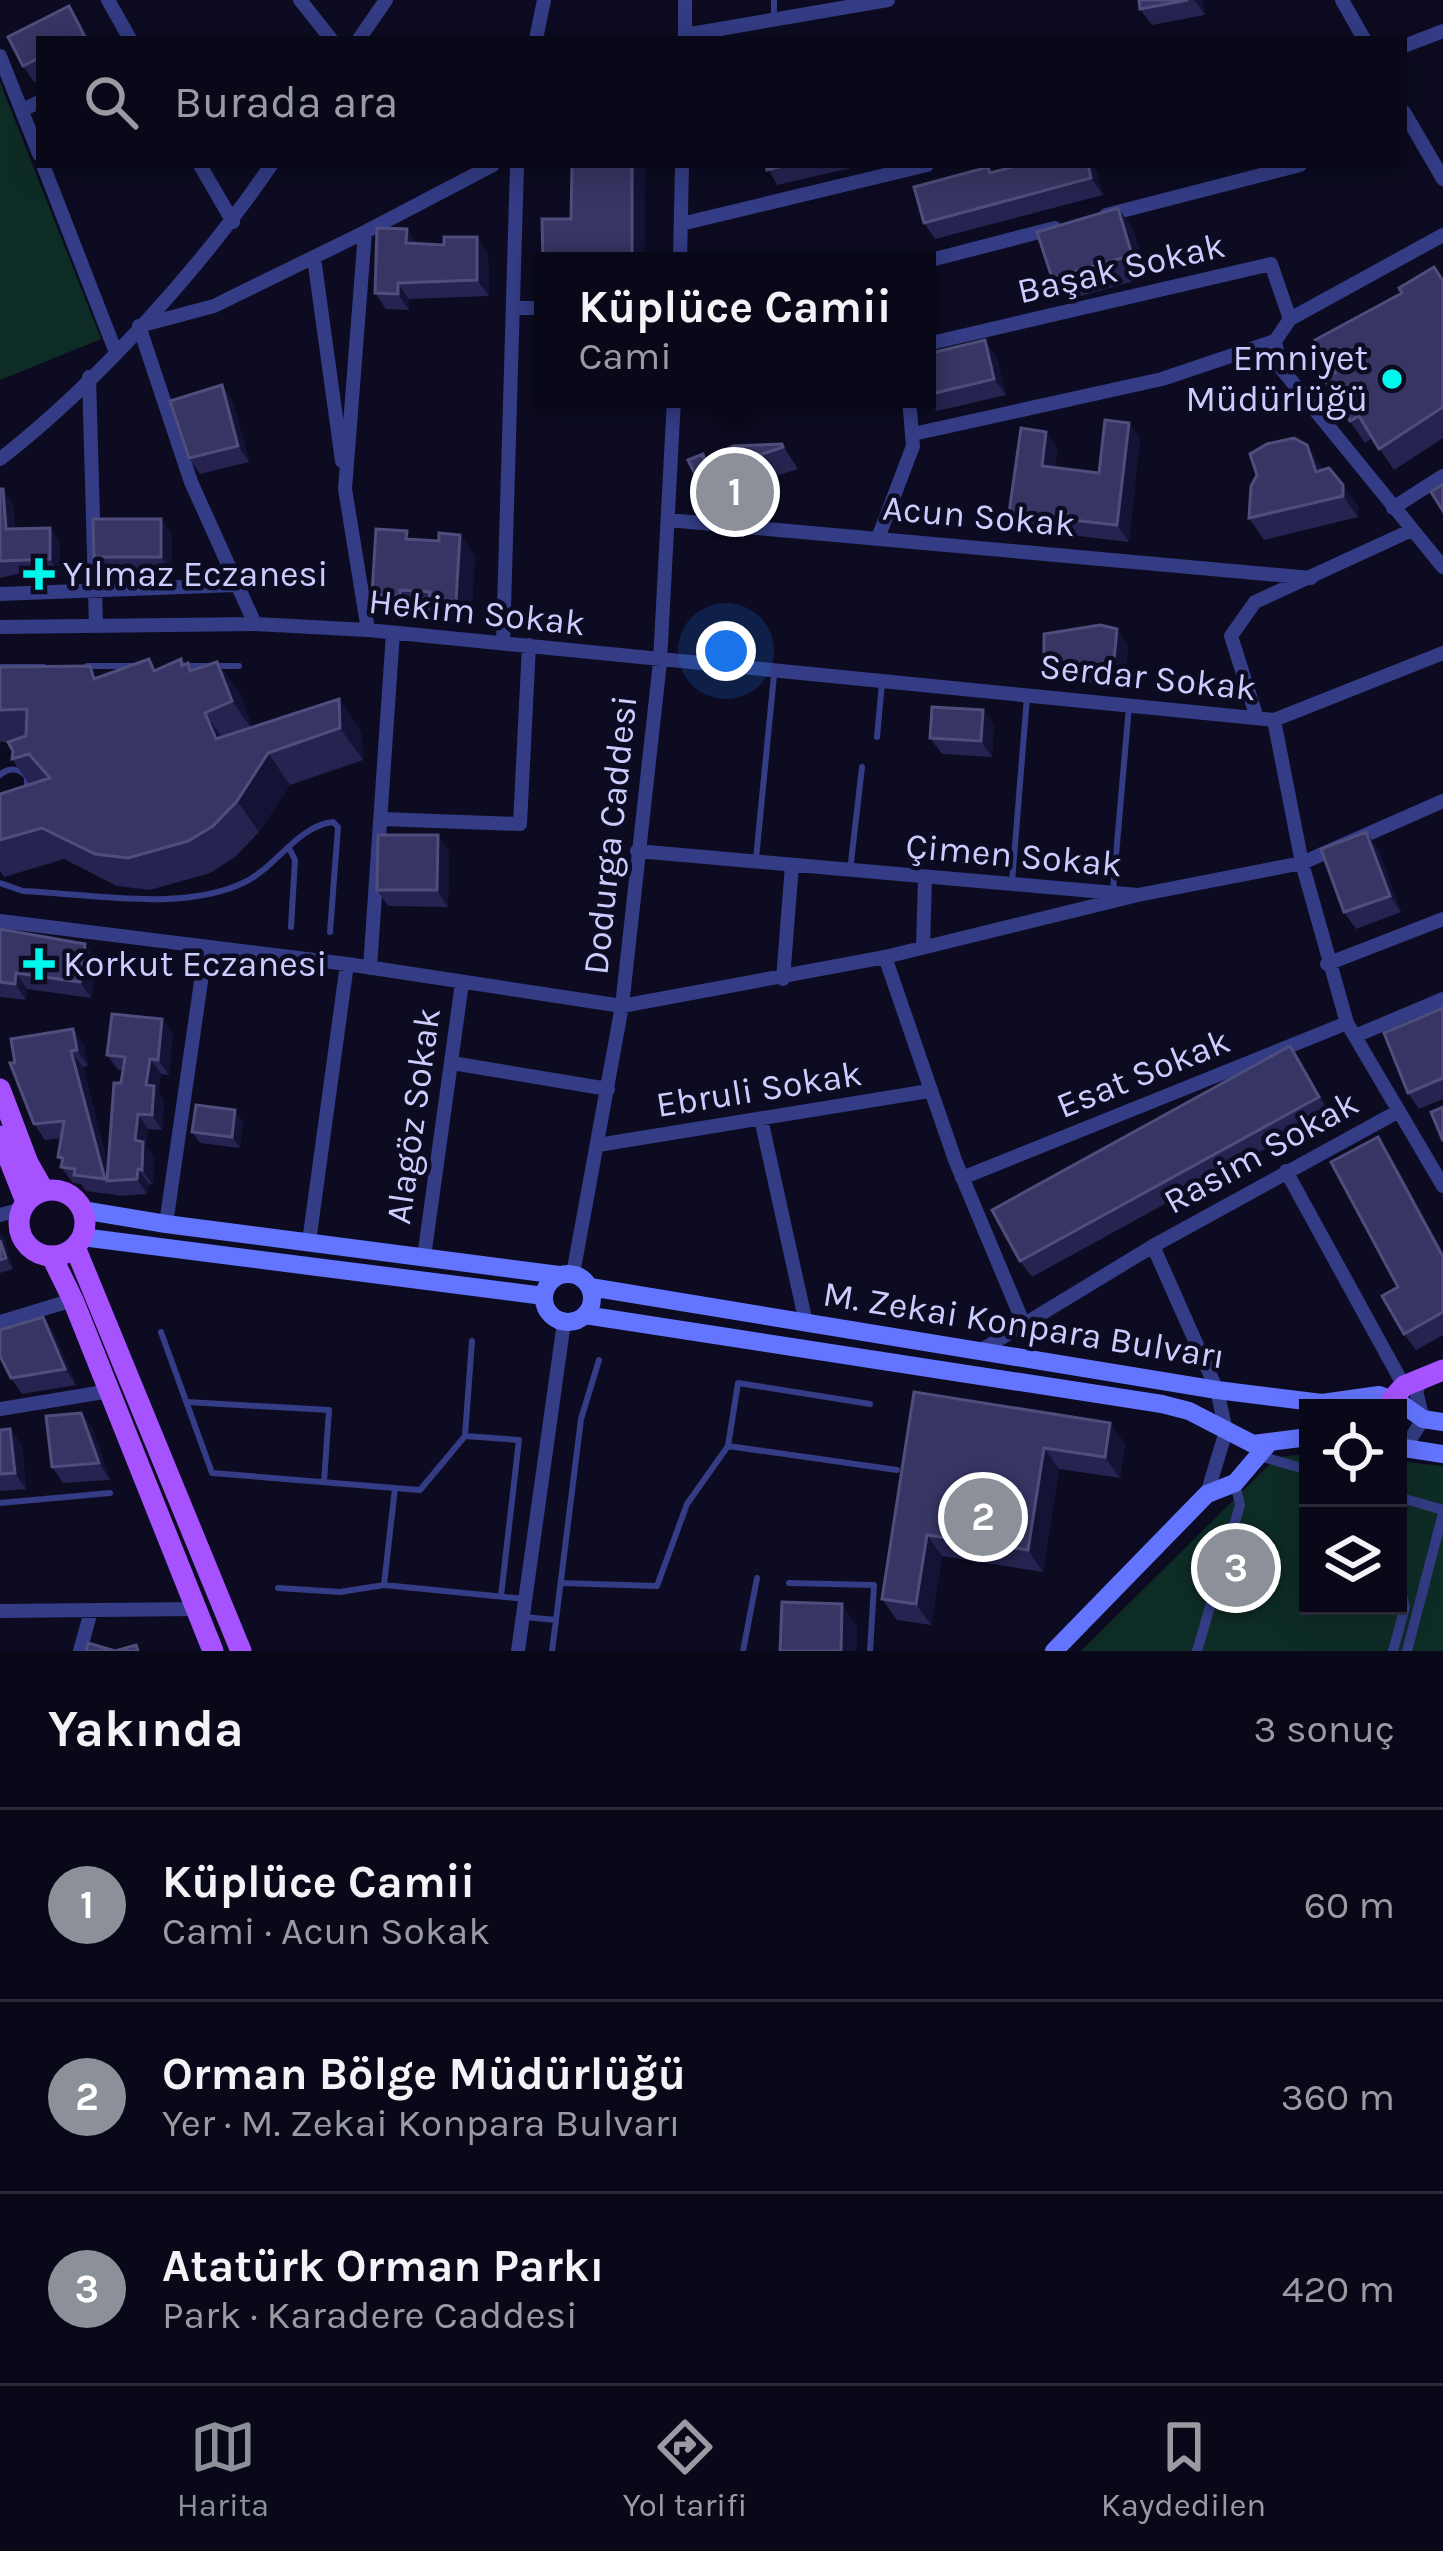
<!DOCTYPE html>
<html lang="tr">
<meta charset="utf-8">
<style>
:root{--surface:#090819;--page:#121122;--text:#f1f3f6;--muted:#999aa2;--line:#292938;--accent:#8c9099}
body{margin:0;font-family:Karla,sans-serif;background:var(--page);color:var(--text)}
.controls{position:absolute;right:36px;bottom:36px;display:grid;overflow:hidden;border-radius:0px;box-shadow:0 6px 30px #0003}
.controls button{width:108px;height:108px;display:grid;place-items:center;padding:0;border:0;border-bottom:3px solid var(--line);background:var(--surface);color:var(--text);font:60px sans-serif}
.you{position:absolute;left:726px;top:651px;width:42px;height:42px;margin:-30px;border:9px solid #fff;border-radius:50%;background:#1a73e8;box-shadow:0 0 0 18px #1a73e833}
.badge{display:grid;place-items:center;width:78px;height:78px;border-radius:50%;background:var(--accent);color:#fff;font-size:39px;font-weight:700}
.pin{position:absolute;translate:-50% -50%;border:6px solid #fff;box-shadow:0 3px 12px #0006}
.popup{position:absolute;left:534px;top:252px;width:402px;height:156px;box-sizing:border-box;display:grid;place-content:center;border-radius:0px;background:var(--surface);filter:drop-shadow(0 3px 9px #0005);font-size:39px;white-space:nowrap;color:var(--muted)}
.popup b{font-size:45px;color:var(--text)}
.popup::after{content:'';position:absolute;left:50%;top:100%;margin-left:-24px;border:24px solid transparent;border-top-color:var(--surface)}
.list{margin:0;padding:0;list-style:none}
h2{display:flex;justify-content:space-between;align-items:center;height:156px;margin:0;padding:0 48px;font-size:51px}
h2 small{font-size:39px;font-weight:400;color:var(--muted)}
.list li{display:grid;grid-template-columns:78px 1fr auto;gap:36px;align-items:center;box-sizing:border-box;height:192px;padding:0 48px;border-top:3px solid var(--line)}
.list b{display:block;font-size:45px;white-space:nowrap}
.list p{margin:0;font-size:39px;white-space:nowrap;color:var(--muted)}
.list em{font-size:39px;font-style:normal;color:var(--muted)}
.icon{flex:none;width:66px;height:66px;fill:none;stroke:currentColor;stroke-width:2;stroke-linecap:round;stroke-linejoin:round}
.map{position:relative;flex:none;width:1443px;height:1651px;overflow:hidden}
.search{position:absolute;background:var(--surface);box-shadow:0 6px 30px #0003;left:36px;right:36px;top:36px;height:132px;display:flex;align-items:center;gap:30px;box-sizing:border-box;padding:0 42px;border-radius:0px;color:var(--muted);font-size:45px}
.sheet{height:732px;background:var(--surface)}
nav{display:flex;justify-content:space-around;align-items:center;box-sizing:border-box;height:168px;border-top:3px solid var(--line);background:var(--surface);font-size:33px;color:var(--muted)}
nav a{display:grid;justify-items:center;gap:6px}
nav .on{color:var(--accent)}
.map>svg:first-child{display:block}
.green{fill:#0e2c26}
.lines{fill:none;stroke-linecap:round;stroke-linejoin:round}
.service{stroke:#333c84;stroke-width:6}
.pedestrian{stroke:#333c84;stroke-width:10}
.minor{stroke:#333c84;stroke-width:14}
.secondary{stroke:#6375ff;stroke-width:18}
.primary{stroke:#a653ff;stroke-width:21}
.wall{fill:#262350}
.shaded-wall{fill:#141235}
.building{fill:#373563;stroke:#4f4d7b;stroke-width:3}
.poi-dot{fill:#00f7ec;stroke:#0c0b21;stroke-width:4.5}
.labels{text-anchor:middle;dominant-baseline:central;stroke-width:9;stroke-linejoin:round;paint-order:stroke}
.street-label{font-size:36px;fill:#cccdff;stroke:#0c0b21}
.poi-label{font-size:36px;fill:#cccdff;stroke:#0c0b21;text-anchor:start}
</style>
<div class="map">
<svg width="1443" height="1651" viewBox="0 0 1443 1651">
<rect width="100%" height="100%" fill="#0c0b21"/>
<path class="green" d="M0,82l101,257 -101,41z
M1308,1454v152h90v-145l45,5v185h-362l196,-194z"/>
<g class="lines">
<path class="service" d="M774,0v20
M87,666h47
M183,666h56
M0,667h44
M877,737l5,-54
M0,775c9,-8 19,-7 27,2v14
M289,848l6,12 -4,67
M756,859l18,-184
M850,871l12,-104
M1012,882l15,-185
M0,883l23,8c67,3 158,21 220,-8 33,-15 54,-57 90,-61l5,5 -8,105
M1113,890l16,-184
M161,1332l51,141 183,15 -11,97 141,14
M187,1402l142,8 -5,72
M465,1436l54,4 -18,156
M728,1446l10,-63 132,21
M395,1488l25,2 45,-54 7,-95
M0,1503l110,-10
M561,1583l96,3 30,-82 41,-58 169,24
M789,1583l85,2 -4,66
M278,1588l62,4 44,-7
M524,1617l32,3 25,-201 18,-59
M552,1651l4,-31
M743,1651l14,-73"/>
<path class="pedestrian" d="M1260,1456l48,14
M1398,1497l45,13
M1197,1651l43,-146 -5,-22
M1393,1651l12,-44 -7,-27
M1407,1651l36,-138"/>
<path class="minor" d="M108,0l22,39
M300,0l31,39
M685,0v39
M1342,0l22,39
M685,35l203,-35
M359,39l27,-39
M536,39l8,-39
M1404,46l39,-15
M0,56l39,98
M22,110l17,-8
M1404,112l39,67
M43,165l72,185
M200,165l33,57
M1106,215l194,-50
M681,224l246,-59
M365,232l128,-67
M1443,235l-153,84 -15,22 5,26 163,200
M314,258l28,203
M680,261l2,-96
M927,261l128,-33
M515,308h28
M927,344l344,-80 19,55
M89,377l7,248
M913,434l249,-55 113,-38
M0,459c95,-73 204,-195 271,-294
M1393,508l50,-32
M668,520l643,58
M878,538l35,-92 -4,-47
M0,594l235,-9
M255,624l-64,-142 -52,-156 75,-20 151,-74 -20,257 23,141
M0,627l255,-3 113,6 906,90 28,143 45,160 96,163
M503,642l14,-477
M1257,718l-26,-82 24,-34 157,-72
M1274,720l169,-67
M382,819l138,5 9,-179
M637,851l501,44 164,-32 141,-62
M0,921l347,43 275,42 263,-49 253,-62
M923,948l2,-70
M885,957l70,203 70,167
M1327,964l116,-45
M370,968l23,-335
M783,979l9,-114
M1355,1036l88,-37
M452,1063l156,26
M761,1119l45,204
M598,1145l331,-54
M1286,1171l118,215
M962,1178l385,-155
M0,1215l22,-6
M166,1224l40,-277
M309,1242l38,-278
M1153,1246l246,-135
M424,1257l38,-274
M573,1274l49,-268 38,-344 14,-263
M0,1322l73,-22
M980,1351l173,-105 64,144 9,41 -19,63
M0,1409l110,-18
M1405,1448l18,-29 -7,-28 6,-12
M0,1611l197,-2
M80,1651l11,-40
M518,1651l46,-329"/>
<path class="secondary" d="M82,1210l84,14 393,51
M82,1237l462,59
M544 1298a24 24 0 1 1 48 0a24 24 0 1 1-48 0Z
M590,1287l627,103 105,13 57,-8 23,9 21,15 20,3
M585,1315l577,89 27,7 64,33 55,-7
M1398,1447l45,7
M1054,1651l153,-157 28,-11 34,-40"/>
<path class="primary" d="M0,1089l28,74 16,28
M0,1136l26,66
M19 1223a33 33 0 1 1 66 0a33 33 0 1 1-66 0Z
M75,1247l166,404
M52,1257l21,43 140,351
M1392,1399l12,-13 39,-16"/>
</g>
<path class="wall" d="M1139,0h63l3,15 -53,10 -12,-16z
M69,6l20,33h-50v41l-5,2 -11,-16 -15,-29z
M766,165h98l-87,20z
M1095,165l8,30 -168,44 -11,-16 64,-56 4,5z
M1118,208l15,21 15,48 -81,23 -15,-22z
M407,229l10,15 71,9 1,43 -80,3v11l-23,-1 -11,-16z
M1434,267l9,13v158l-49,32 -22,-32 -7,5 -15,-22 -15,-48 67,-80z
M927,354l69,2 10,39 -69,16 -10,-13z
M222,385l11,17 16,60 -49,12 -11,-16z
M1129,423l11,16 -11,103 -109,-13 -11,-16 49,-65 -3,19 44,6z
M782,444l16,25 -41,13 8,19 -34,13 -12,-1 -15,-21 -1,-38 5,6z
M1322,467l21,18 15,21v11l-94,23 -15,-22z
M0,489l13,15 2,25 35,-1 10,15v31h-43l-17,4z
M161,519l11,16v38l-66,1 -12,-17z
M460,535l15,21 -4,67 -27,-2 -6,-8 -23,-2v7l-28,-2 -15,-22 40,-55 27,2z
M1128,645l-4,41 -69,-7 -11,-16z
M181,659l12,11 47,23 12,35 87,-29 22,32 2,29 -73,25 -31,47 -24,25 -25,16 -60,17 -33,-4 -53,-27 -60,18 -4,-6v-77l29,-10 -17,-25 1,-8 -5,-9h-8v-75l99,10 58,-7z
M983,710l11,16 -2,31 -50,-3 -12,-16z
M438,835l11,16 -1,56 -60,-1 -11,-16z
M1378,848l23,64 -45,17 -12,-17z
M0,929l97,32 -6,37 -64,-9 -1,11 -26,-3z
M1443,1008v91l-24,10 -11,-16z
M162,1019l11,15 -4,41 -8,-1 -3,18 6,9 -2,29 -14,-1 -2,17 8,10 -1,29 -4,-1 -2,10 -30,2 -2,-4 1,3 -30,-4 -5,-7 -8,-1 -12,-16 1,-5 -4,-5 3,-19 -16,2 -11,-16 -24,-61 74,-18 4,21 -5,1 25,98 15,-95h-5l-11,-15z
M1290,1046l40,67 -298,164 -12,-16z
M243,1121l-3,27 -40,-5 -8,-11z
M1389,1153l54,99v83l-27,15 -12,-16z
M0,1233l4,6 9,30 -13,4z
M43,1317l11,16 22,52 -54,9 -11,-16z
M914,1392l196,31 15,21 -5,34 -61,-9 -16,103 -101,-16 -11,69 -34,-5 -15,-21z
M81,1413l12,16 17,51 -47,3 -11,-16z
M10,1429l12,16 4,44 -26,2v-61z"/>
<path class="shaded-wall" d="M1194,0h8l3,15z
M69,6l11,16 9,17 -5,-4z
M632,165h13v96h-13z
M1088,165h7l8,30 -12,-17z
M1118,208l15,21 15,48 -16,-22z
M407,229l11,16 -12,-2z
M477,237l11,16 1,43 -12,-16z
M398,283l11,16v11l-11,-16z
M985,340l11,16 10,39 -12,-16z
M222,385l11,17 16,60 -11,-16z
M1129,423l11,16 -11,103 -12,-17z
M1046,432l12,16 -5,34 -11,-16z
M1307,445l15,22 9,26 -15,-21z
M742,461l15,21 8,19 -15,-22z
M1343,485l15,21v11l-15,-21z
M3,489l10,15 3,39 -10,-14z
M161,519l11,16v38l-11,-16z
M50,528l10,15v31l-10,-15z
M460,535l15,21 -4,67 -15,-22z
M400,590l15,21v7l-15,-22z
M1117,629l11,16 -4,41 -11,-16z
M217,662l23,31 14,39 -22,-31z
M339,699l22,32 2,29 -23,-32z
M983,710l11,16 -2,31 -11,-16z
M205,713l22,32 -11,-6z
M268,753l22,32 -31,47 -22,-31z
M1366,832l12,16 23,64 -11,-16z
M438,835l11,16 -1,56 -11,-17z
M85,944l12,17 -6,37 -11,-16z
M16,973l11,16 -1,11 -11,-16z
M162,1019l11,15 -4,41 -11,-15z
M73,1029l11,16 4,21 -11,-16z
M1290,1046l12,16 28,51 -11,-16z
M71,1051l12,16 29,113 -5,1 9,14 -11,-16z
M150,1059l11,15 -3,18 6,9 -2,29 -10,-15 -6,-30z
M235,1110l8,11 -3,27 -8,-11z
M138,1114l10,15 -2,17 8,10 -1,29 -11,-15 -7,-30z
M1378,1137l11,16 54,99v5z
M138,1169l11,15 -2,10 -10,-15z
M0,1233l4,6 9,30 -7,-11 -6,-18z
M43,1317l11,16 22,52 -11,-16z
M81,1413l12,16 17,51 -11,-17z
M1110,1423l15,21 -5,34 -15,-21z
M10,1429l12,16 4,44 -11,-16z
M1044,1448l15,21 -16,103 -15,-22z
M927,1535l15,21 -11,69 -15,-21z
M842,1604l15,22v25h-16z"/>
<path class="building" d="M1139,0h49l-48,9z
M69,6l15,29 -9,4h-36v19l-16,8 -15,-29z
M572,165h60v96h-89v2l-1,-44h29z
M766,165h21l-20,5z
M1020,165h68l3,13 -167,45 -10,-36 74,-20 2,6z
M1118,208l14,47 -80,23 -15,-46z
M377,228l30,1 -1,14 38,2v-8h33v43l-79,3v11l-23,-1z
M1434,267l9,14v126l-64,42 -20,-33 -9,5 -26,-42 11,-6 -20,-33 87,-47 -3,-5z
M985,340l9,39 -67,16v-41z
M222,385l16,61 -49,12 -19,-57z
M1105,420l24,3 -12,102 -108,-12 12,-85 25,4 -4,34 57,7z
M1294,438l13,7 9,27 13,-4 14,17v11l-94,22 2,-32 6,-11 -7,-21 17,-10z
M782,444l1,3 -41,14 8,18 -34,14 -12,-1 -16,-32 15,-6 2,7 28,-15z
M1443,484v27l-12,-19z
M0,489h3l3,40 44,-1v31l-50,2z
M93,519h68v38h-67z
M376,529l31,2 -1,8 33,2v-8l21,2 -4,66 -27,-1 1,-8 -30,-2v6l-28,-2z
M1100,625l17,4 -4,41 -69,-7v-29z
M149,659l5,12 27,-12 1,7 6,-3 2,8 27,-9 15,39 -27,12 11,26 123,-40 1,29 -72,25 -31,48 -24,25 -25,15 -60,17 -33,-4 -53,-26 -42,12v-46l50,-16 -21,-24 -17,5 1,-8 -5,-9 18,-6 1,-27 -27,1v-43l90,-1 4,13z
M932,707l51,3 -2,31 -51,-3z
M1366,832l24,64 -46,16 -23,-63z
M378,835h60l-1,55h-60z
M0,929l85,15 -5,38 -64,-9 -1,11 -15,-2z
M1443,1008v70l-35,15 -24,-60z
M112,1014l50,5 -4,41 -8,-1 -4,26 8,1 -2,29 -14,-1 -3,26 8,2 -1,28 -4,-1 -1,10 -30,2 7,-98h7l4,-26 -18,-2z
M73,1029l4,21 -6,1 34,128 -31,-4 1,-6 -14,-2 2,-9 -5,-1 6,-36 -30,3 -24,-61h5l-4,-24z
M1290,1046l29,51 -299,164 -28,-51z
M196,1105l39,5 -3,27 -40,-5z
M1443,1107v34l-12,-29z
M1378,1137l65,120v55l-39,22 -22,-38 16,-9 -67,-125z
M0,1240l6,18 -6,2z
M43,1317l22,52 -54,9 -11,-22v-26z
M914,1392l196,31 -5,34 -61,-9 -16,102 -101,-15 -11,69 -34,-5z
M81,1413l18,50 -47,4 -6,-51z
M10,1429l5,44 -15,1v-44z
M782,1602l60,2 -1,47h-61z
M88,1643l27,8 21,-6 2,6h-52z"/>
<g class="poi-dot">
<circle cx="1392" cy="379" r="12"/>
<path d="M33 556h12v12h12v12h-12v12h-12v-12h-12v-12h12z"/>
<path d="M33 946h12v12h12v12h-12v12h-12v-12h-12v-12h12z"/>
</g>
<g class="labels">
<g class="street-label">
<text transform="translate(1121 268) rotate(-13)">Başak Sokak</text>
<text transform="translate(979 516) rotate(5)">Acun Sokak</text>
<text transform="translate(477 612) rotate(6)">Hekim Sokak</text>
<text transform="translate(1148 677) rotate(6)">Serdar Sokak</text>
<text transform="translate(610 835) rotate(-84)">Dodurga Caddesi</text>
<text transform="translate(1014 855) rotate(5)">Çimen Sokak</text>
<text transform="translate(1143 1073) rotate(-22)">Esat Sokak</text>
<text transform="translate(759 1089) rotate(-9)">Ebruli Sokak</text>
<text transform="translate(413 1116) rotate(-82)">Alagöz Sokak</text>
<text transform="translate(1261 1152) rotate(-29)">Rasim Sokak</text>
<text transform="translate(1024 1325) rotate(9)">M. Zekai Konpara Bulvarı</text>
</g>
<g class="poi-label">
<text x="1368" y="358" text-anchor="end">Emniyet<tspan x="1368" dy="41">Müdürlüğü</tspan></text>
<text x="63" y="574">Yılmaz Eczanesi</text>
<text x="63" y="964">Korkut Eczanesi</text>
</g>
</g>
</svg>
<div class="controls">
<button><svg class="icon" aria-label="locate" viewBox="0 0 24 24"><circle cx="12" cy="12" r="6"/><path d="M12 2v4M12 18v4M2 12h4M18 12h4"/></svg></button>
<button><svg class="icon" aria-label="layers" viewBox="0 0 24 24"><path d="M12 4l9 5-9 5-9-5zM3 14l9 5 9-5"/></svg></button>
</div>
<div class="you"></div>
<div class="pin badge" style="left:735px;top:492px">1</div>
<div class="popup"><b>Küplüce Camii</b>Cami</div>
<div class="pin badge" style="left:983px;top:1517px">2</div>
<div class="pin badge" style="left:1236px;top:1568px">3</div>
<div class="search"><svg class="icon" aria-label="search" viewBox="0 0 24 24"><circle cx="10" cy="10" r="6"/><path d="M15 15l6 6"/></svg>Burada ara</div>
</div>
<section class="sheet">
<h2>Yakında<small>3 sonuç</small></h2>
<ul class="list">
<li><span class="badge">1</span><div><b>Küplüce Camii</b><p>Cami · Acun Sokak</p></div><em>60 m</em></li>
<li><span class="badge">2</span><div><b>Orman Bölge Müdürlüğü</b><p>Yer · M. Zekai Konpara Bulvarı</p></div><em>360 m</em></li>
<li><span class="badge">3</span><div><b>Atatürk Orman Parkı</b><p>Park · Karadere Caddesi</p></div><em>420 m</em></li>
</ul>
</section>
<nav>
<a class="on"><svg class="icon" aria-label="map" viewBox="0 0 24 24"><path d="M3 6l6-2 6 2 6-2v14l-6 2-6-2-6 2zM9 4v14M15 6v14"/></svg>Harita</a>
<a><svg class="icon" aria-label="directions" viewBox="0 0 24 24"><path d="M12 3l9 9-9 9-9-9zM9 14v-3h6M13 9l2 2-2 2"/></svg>Yol tarifi</a>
<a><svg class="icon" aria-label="saved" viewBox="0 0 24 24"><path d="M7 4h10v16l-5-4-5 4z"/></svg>Kaydedilen</a>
</nav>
